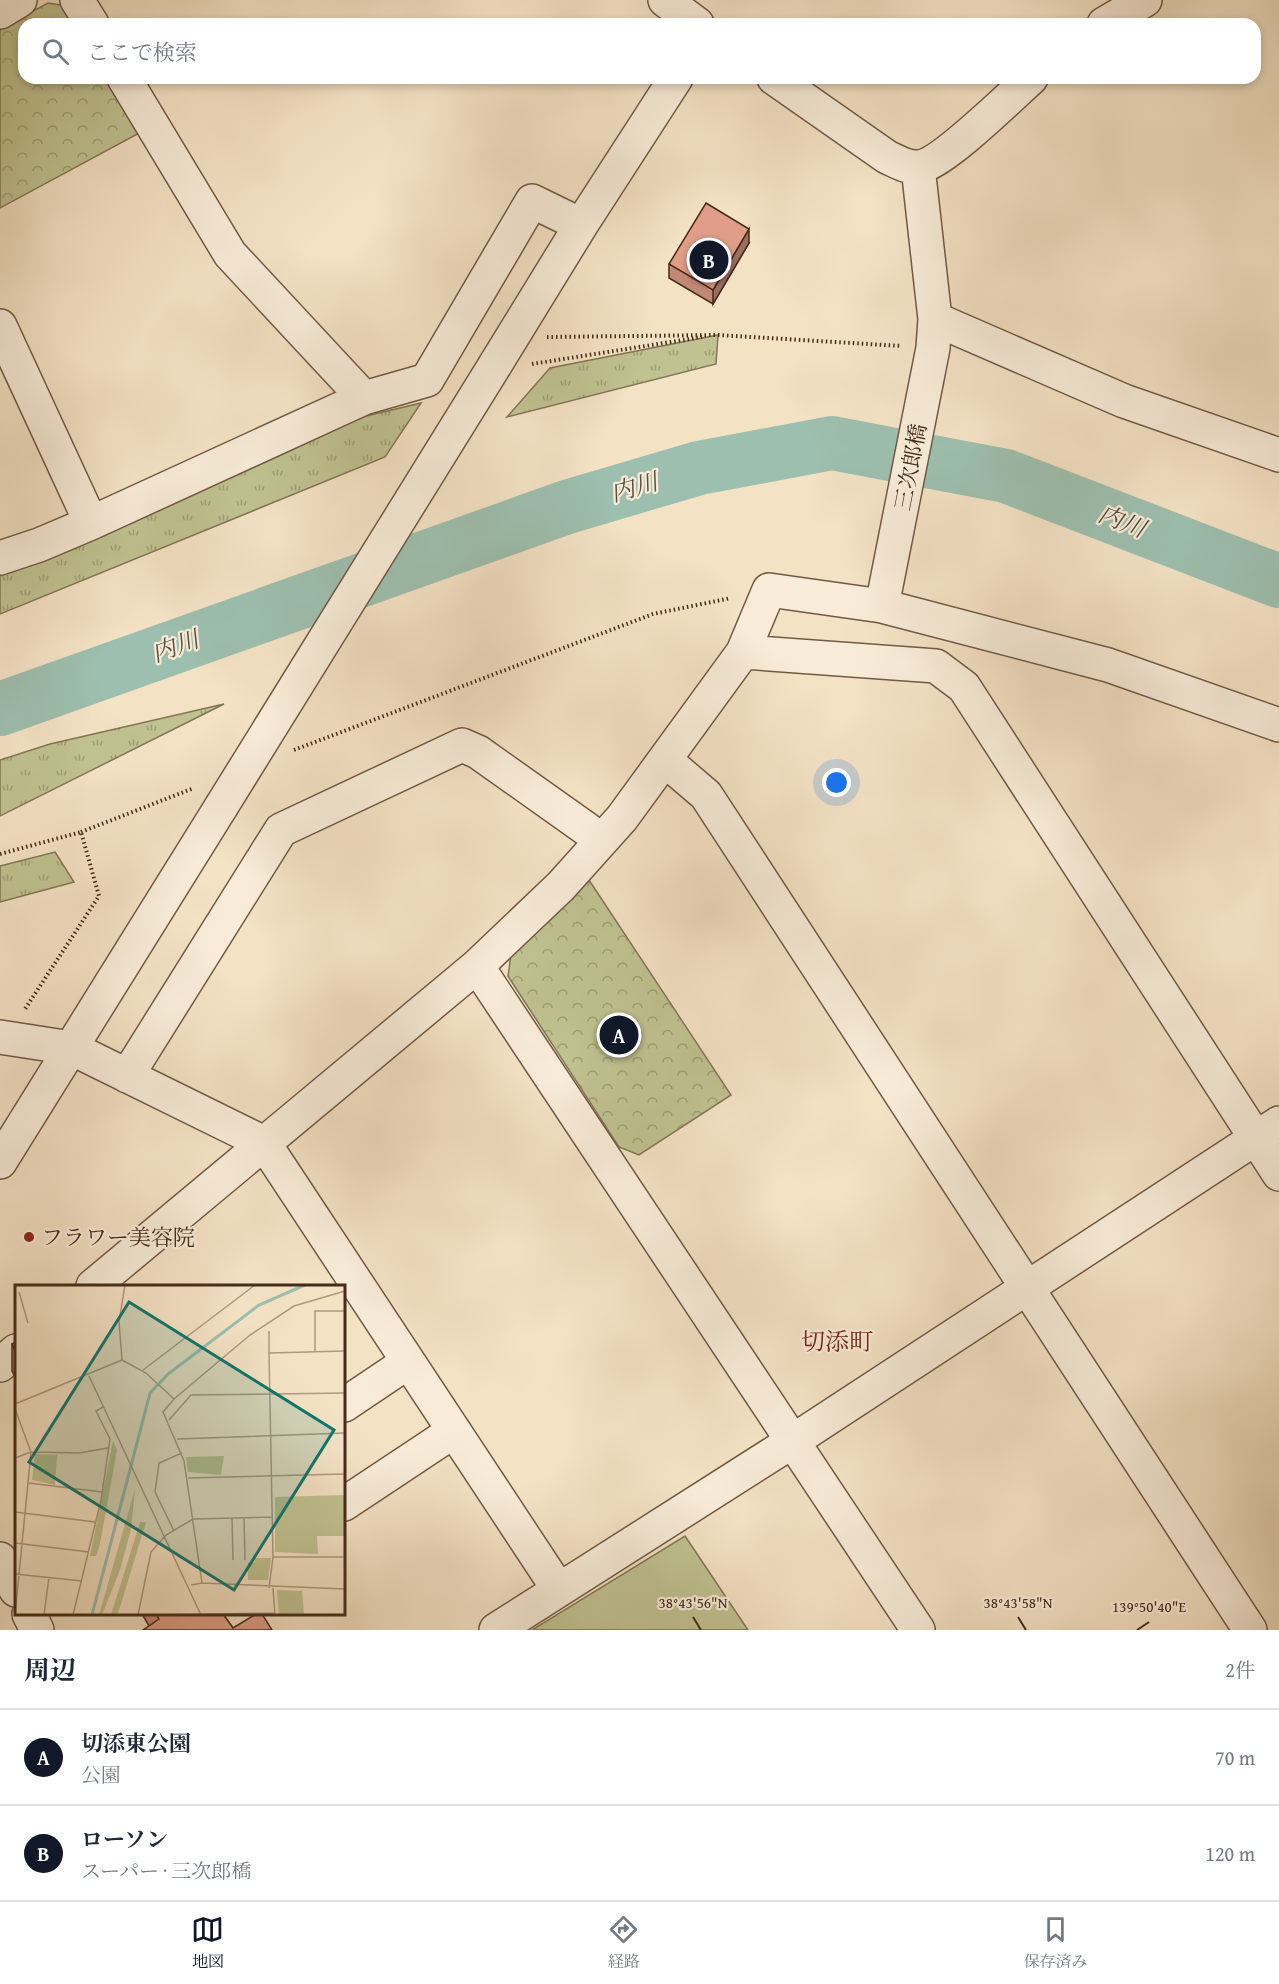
<!DOCTYPE html>
<html lang="ja">
<meta charset="utf-8">
<style>
:root{--surface:#fff;--page:#f2f2f3;--text:#1f2937;--muted:#747a83;--line:#e0e1e3;--accent:#111827}
body{margin:0;font-family:"Gentium Book Plus","Noto Serif JP",serif;background:var(--page);color:var(--text)}
.you{position:absolute;left:837px;top:783px;width:21px;height:21px;margin:-15px;border:4px solid #fff;border-radius:50%;background:#1a73e8;box-shadow:0 0 0 9px #1a73e833}
.badge{display:grid;place-items:center;width:39px;height:39px;border-radius:50%;background:var(--accent);color:#fff;font-size:20px;font-weight:700}
.pin{position:absolute;translate:-50% -50%;border:3px solid #fff;box-shadow:0 2px 6px #0006}
.list{margin:0;padding:0;list-style:none}
h2{display:flex;justify-content:space-between;align-items:center;height:78px;margin:0;padding:0 24px;font-size:26px}
h2 small{font-size:20px;font-weight:400;color:var(--muted)}
.list li{display:grid;grid-template-columns:39px 1fr auto;gap:18px;align-items:center;box-sizing:border-box;height:96px;padding:0 24px;border-top:2px solid var(--line)}
.list b{display:block;font-size:22px;white-space:nowrap}
.list p{margin:0;font-size:20px;white-space:nowrap;color:var(--muted)}
.list em{font-size:20px;font-style:normal;color:var(--muted)}
.icon{flex:none;width:33px;height:33px;fill:none;stroke:currentColor;stroke-width:2;stroke-linecap:round;stroke-linejoin:round}
.map{position:relative;flex:none;width:1279px;height:1630px;overflow:hidden}
.search{position:absolute;background:var(--surface);box-shadow:0 3px 9px #0003;left:18px;right:18px;top:18px;height:66px;display:flex;align-items:center;gap:15px;box-sizing:border-box;padding:0 21px;border-radius:18px;color:var(--muted);font-size:22px}
.sheet{height:270px;background:var(--surface)}
nav{display:flex;justify-content:space-around;align-items:center;box-sizing:border-box;height:84px;border-top:2px solid var(--line);background:var(--surface);font-size:16px;color:var(--muted)}
nav a{display:grid;justify-items:center;gap:3px}
nav .on{color:var(--accent)}
.map>svg:first-child{display:block}
.grass{fill:url(#grass-tufts);stroke:#837656;stroke-width:1.5}
.park{fill:url(#park-crowns);stroke:#837656;stroke-width:1.5}
.pitch{fill:#c0c291;stroke:#837656;stroke-width:1.5}
.lines{fill:none;stroke-linecap:round;stroke-linejoin:round}
.river{stroke:#9dbfaf;stroke-width:54}
.minor-casing{stroke:#725945;stroke-width:36}
.path{stroke:#462b1a;stroke-width:4;stroke-dasharray:1.5 3;stroke-linecap:butt}
.minor{stroke:#f8ecd9;stroke-width:33}
.minor-bridge-casing{stroke:#725945;stroke-width:36;stroke-linecap:butt}
.minor-bridge{stroke:#f8ecd9;stroke-width:33}
.wall{fill:#c18876;stroke:#462b1a;stroke-width:1.5}
.shaded-wall{fill:#9d6f60;stroke:#462b1a;stroke-width:1.5}
.building{fill:#e09e89;stroke:#462b1a;stroke-width:1.5}
.ticks{fill:none;stroke:#462b1a;stroke-width:2}
.poi-dot{fill:#8f2418;stroke:#f8ecd9;stroke-width:2}
.labels{text-anchor:middle;dominant-baseline:central;stroke-width:4.5;stroke-linejoin:round;paint-order:stroke}
.street-label{font-size:22px;fill:#462b1a;stroke:#f8ecd9}
.poi-label{font-size:22px;fill:#462b1a;stroke:#f8ecd9;text-anchor:start}
.water-label{font-size:24px;font-style:italic;fill:#5c503f;stroke:#f8ecd9}
.neighbourhood-label{font-size:24px;fill:#7a1f14;stroke:#f8ecd9}
.inset-river{fill:none;stroke:#9dbfaf;stroke-width:3}
.inset-road{fill:none;stroke:#ae9981;stroke-width:1.5}
.view{fill:#0f766e;fill-opacity:0.15;stroke:#0f766e;stroke-width:3}
.inset-edge{fill:none;stroke:#462b1a;stroke-width:3}
.ticks-label{font-size:15px;text-anchor:middle;fill:#462b1a;stroke:#f8ecd9;stroke-width:4.5;stroke-linejoin:round;paint-order:stroke}
</style>
<div class="map">
<svg width="1279" height="1630" viewBox="0 0 1279 1630">
<defs>
<pattern id="grass-tufts" width="24" height="20" patternUnits="userSpaceOnUse" patternTransform="scale(1.5)"><rect width="24" height="20" fill="#c0c291"/><path d="M3 7l-1-3M5 7V3M7 7l1-3M15 17l-1-3M17 17v-4M19 17l1-3" fill="none" stroke="#9e9e76"/></pattern>
<pattern id="park-crowns" width="20" height="18" patternUnits="userSpaceOnUse" patternTransform="scale(1.5)"><rect width="20" height="18" fill="#c0c291"/><path d="M2 6a3 3 0 1 1 6 0M12 15a3 3 0 1 1 6 0" fill="none" stroke="#9e9e76"/></pattern>
</defs>
<rect width="100%" height="100%" fill="#f4e2c5"/>
<filter id="stains"><feTurbulence type="fractalNoise" baseFrequency=".00333" numOctaves="4"/><feColorMatrix values="0 0 0 0 .2 0 0 0 0 .09 0 0 0 0 .02 0 0 0 .5 -.17"/></filter>
<radialGradient id="worn" r=".72"><stop offset=".6" stop-color="#630" stop-opacity="0"/><stop offset="1" stop-color="#630" stop-opacity=".3"/></radialGradient>
<path class="grass" d="M718,335l-2,29 -209,53 43,-49z
M421,403l-36,54 -385,157v-42l358,-154z
M224,704l-224,112v-56l50,-16z
M55,852l19,30 -74,20v-36z"/>
<path class="park" d="M48,3l18,3 12,18h-54v54h86l33,53 -143,77v-179z
M589,880l142,215 -92,60 -20,-8 -111,-171 4,-29z"/>
<path class="pitch" d="M685,1536l63,94h-216z"/>
<g class="lines">
<path class="river" d="M0,709l567,-202 132,-39 133,-25 174,33 273,105"/>
<defs>
<path id="minor" d="M77,0l15,24
M665,0l32,24
M0,12l20,-12
M1104,24l41,-24
M124,78l106,176 134,144
M774,78l113,79c9,4 20,11 31,10 22,-1 93,-71 113,-89
M935,319l189,82 155,54
M0,326l91,197
M495,365l86,-140 95,-147
M0,558l39,-13 52,-22 273,-125 63,-18 105,-179 49,24
M882,606l226,59 171,60
M743,652l193,14 28,21 315,487
M665,760l41,35 544,835
M477,966l441,664
M0,1037l71,11 193,95 295,447
M127,1076l154,-246 181,-85 16,7 124,88
M0,1162l221,-355
M93,1286l384,-320 84,-80 61,-68 121,-166 26,-62 113,16 51,-258 2,-29 -17,-152
M0,1365l16,-14
M344,1405l64,-43
M344,1504l110,-73
M0,1559l16,31
M29,1614l8,16
M496,1630l297,-189 486,-318"/>
</defs>
<use href="#minor" class="minor-casing"/>
<path class="path" d="M547,337l171,-2 184,11
M532,364l170,-27
M294,750l359,-136 78,-16
M81,832l113,-44
M0,854l81,-22 18,64 -74,113"/>
<use href="#minor" class="minor"/>
<defs>
<path id="minor-bridge" d="M221,807l274,-442"/>
</defs>
<use href="#minor-bridge" class="minor-bridge-casing"/>
<use href="#minor-bridge" class="minor-bridge"/>
</g>
<path class="wall" d="M749,243l-36,61 -44,-26v-14z
M16,1342v37l-4,-8v-27z
M142,1614h81l10,14 -84,-2z"/>
<path class="shaded-wall" d="M749,229v14l-36,61v-14z"/>
<path class="building" d="M706,203l43,26 -36,61 -44,-26z
M16,1342v11l-4,-9z
M156,1614h67l10,14 23,-14h6l10,16h-129l16,-11z"/>
<path class="ticks" d="M693,1617l8,13M1018,1617l8,13M1137,1630l12,-8"/>
<circle class="poi-dot" cx="29" cy="1237" r="6"/>
<g class="labels">
<g class="street-label">
<text transform="translate(910 467) rotate(-79)">三次郎橋</text>
</g>
<g class="poi-label">
<text x="41" y="1237">フラワー美容院</text>
</g>
<g class="water-label">
<text transform="translate(634 487) rotate(-16)">内川</text>
<text transform="translate(1122 521) rotate(21)">内川</text>
<text transform="translate(175 646) rotate(-20)">内川</text>
</g>
<g class="neighbourhood-label">
<text x="837" y="1341">切添町</text>
</g>
</g>
<g transform="translate(15 1285)">
<rect width="330" height="330" fill="#f4e2c5"/>
<path d="M98,156l4,9 -17,94 -4,12h-6zM120,204l-4,40 -11,41 -18,45h-3zM125,237h6l-25,82 -4,11h-6z" fill="#c0c291"/>
<path d="M20,169l22,1 -2,30 -23,-5zM209,171l-3,19 -33,-3 -2,-15zM240,273h16l-3,22h-20v-17l7,-1z" fill="#c0c291"/>
<path d="M330,210v41h-28l1,18 -43,-2v-55zM262,305l25,1 2,24h-25z" fill="#c0c291"/>
<path class="inset-river" d="M77,330l58,-222 18,-19 91,-69 46,-20"/>
<path class="inset-road" d="M4,7l9,31M254,46v22M300,67v-41h30M107,75l24,13 28,26 -11,13 21,49 18,122M107,75l-3,-38 6,-37M128,85l112,-85M74,91l112,239M159,114l76,-64 44,-29 51,-15M0,119l107,-44M0,124l16,43 -16,163M154,135l22,-25 154,-2M162,154l168,-6M0,173l16,-6 48,1 29,-5M173,193l157,-4M14,198l73,9M0,227l80,10M229,232l1,43M217,233l1,42M159,246l-19,-39 4,-29 23,-10M0,258l74,9M258,272h72M0,289l67,7M176,300l11,-2 143,6M254,303l4,-31 -4,-204 76,-2M258,303l2,27M29,330l5,-38M58,330l28,-115 9,-61 -14,-28 7,-4M123,330l13,-63 15,-17 27,-16 79,-2M142,330l118,-2"/>
<path class="view" d="M114,17l205,128 -100,160 -205,-128z"/>
<rect width="330" height="330" class="inset-edge"/>
</g>
<g class="ticks-label">
<text x="693" y="1608">38°43'56"N</text>
<text x="1018" y="1608">38°43'58"N</text>
<text x="1149" y="1612">139°50'40"E</text>
</g>
<rect width="100%" height="100%" filter="url(#stains)"/>
<rect width="100%" height="100%" fill="url(#worn)"/>
</svg>
<div class="you"></div>
<div class="pin badge" style="left:619px;top:1035px">A</div>
<div class="pin badge" style="left:709px;top:260px">B</div>
<div class="search"><svg class="icon" aria-label="search" viewBox="0 0 24 24"><circle cx="10" cy="10" r="6"/><path d="M15 15l6 6"/></svg>ここで検索</div>
</div>
<section class="sheet">
<h2>周辺<small>2件</small></h2>
<ul class="list">
<li><span class="badge">A</span><div><b>切添東公園</b><p>公園</p></div><em>70 m</em></li>
<li><span class="badge">B</span><div><b>ローソン</b><p>スーパー · 三次郎橋</p></div><em>120 m</em></li>
</ul>
</section>
<nav>
<a class="on"><svg class="icon" aria-label="map" viewBox="0 0 24 24"><path d="M3 6l6-2 6 2 6-2v14l-6 2-6-2-6 2zM9 4v14M15 6v14"/></svg>地図</a>
<a><svg class="icon" aria-label="directions" viewBox="0 0 24 24"><path d="M12 3l9 9-9 9-9-9zM9 14v-3h6M13 9l2 2-2 2"/></svg>経路</a>
<a><svg class="icon" aria-label="saved" viewBox="0 0 24 24"><path d="M7 4h10v16l-5-4-5 4z"/></svg>保存済み</a>
</nav>
